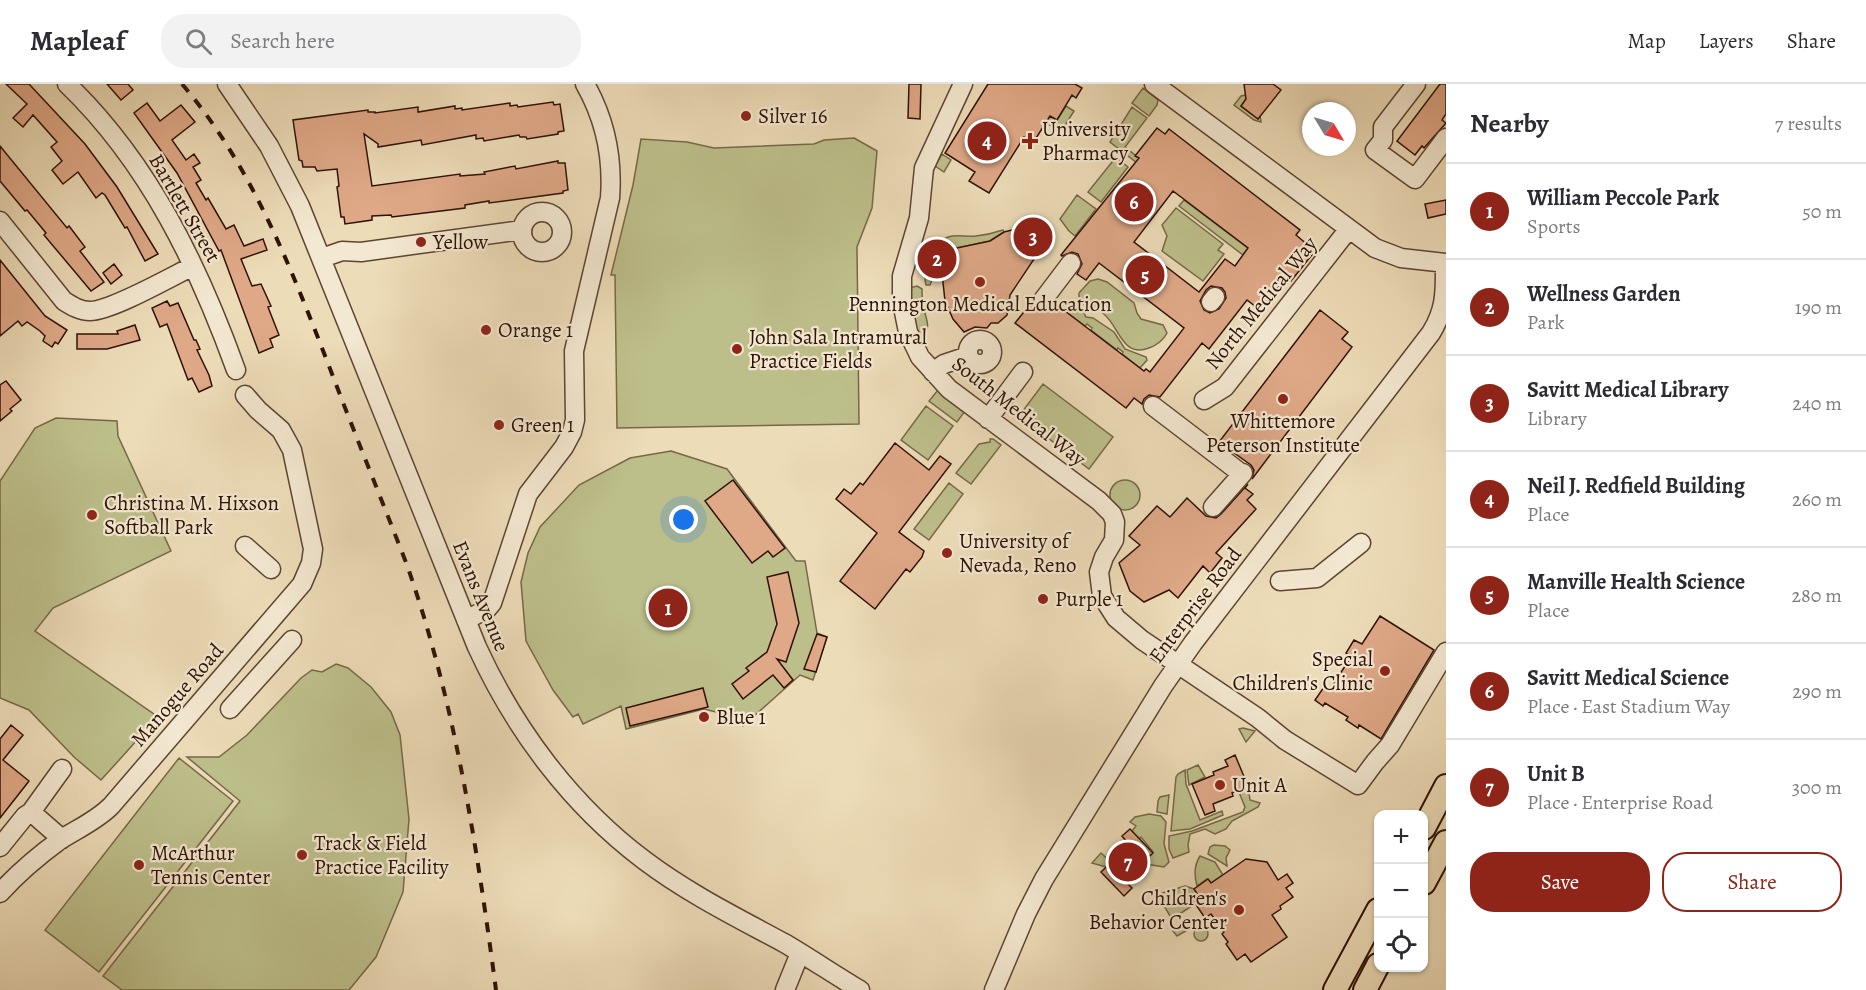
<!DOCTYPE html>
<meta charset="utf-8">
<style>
:root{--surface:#fff;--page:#f2f2f3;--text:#2b2b33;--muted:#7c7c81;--line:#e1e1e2;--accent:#8f2418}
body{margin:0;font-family:Alegreya,serif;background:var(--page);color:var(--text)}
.controls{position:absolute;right:18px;bottom:18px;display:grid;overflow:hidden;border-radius:12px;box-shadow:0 2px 4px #0004}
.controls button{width:54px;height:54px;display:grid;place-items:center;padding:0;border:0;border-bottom:2px solid var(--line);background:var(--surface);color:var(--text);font:30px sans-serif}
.compass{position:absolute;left:1302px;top:18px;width:54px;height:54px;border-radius:50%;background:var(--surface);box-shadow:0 2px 4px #0004;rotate:128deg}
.you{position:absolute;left:684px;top:436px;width:21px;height:21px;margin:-15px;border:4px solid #fff;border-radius:50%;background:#1a73e8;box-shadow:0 0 0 9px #1a73e833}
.badge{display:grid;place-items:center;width:39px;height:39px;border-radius:50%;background:var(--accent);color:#fff;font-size:20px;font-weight:700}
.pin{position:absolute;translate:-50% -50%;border:3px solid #fff;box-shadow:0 2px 6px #0006}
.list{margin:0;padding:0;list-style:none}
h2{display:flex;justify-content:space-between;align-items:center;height:78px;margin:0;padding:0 24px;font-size:26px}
h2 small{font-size:20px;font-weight:400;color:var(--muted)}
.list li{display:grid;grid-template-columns:39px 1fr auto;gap:18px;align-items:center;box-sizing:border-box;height:96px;padding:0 24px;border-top:2px solid var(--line)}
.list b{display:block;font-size:22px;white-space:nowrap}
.list p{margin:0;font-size:20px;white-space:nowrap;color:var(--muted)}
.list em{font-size:20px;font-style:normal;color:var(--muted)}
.actions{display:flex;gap:12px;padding:18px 24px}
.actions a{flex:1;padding:14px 0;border:2px solid var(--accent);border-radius:24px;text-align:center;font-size:21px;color:var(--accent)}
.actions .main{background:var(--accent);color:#fff}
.icon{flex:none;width:33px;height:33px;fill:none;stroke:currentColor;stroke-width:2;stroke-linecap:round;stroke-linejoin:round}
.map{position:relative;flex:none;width:1446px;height:906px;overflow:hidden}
header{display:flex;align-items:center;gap:36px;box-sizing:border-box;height:84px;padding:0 30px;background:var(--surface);border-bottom:2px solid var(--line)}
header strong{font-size:28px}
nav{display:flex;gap:33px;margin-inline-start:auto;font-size:21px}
.search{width:420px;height:54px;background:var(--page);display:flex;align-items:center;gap:15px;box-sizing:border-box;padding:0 21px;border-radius:24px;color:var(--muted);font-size:22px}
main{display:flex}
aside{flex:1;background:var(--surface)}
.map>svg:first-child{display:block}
.green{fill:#bdbf8b;stroke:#766848;stroke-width:1.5}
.building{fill:#dfa887;stroke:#2f1106;stroke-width:1.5;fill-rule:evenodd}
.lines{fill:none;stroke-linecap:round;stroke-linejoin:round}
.minor-casing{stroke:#5e4432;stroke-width:21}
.major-casing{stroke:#2f1106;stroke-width:26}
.minor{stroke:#f3e8d1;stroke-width:18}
.major{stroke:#eddcb8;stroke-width:22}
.rail{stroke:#2f1106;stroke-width:4;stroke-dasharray:10 10;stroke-linecap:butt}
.poi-dot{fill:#8f2418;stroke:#f3e8d1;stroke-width:2}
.labels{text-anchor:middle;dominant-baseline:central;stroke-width:4.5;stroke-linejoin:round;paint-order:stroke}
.poi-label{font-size:21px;fill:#2f1106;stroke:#f3e8d1;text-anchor:start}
.street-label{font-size:21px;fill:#2f1106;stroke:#f3e8d1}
</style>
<header>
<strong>Mapleaf</strong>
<div class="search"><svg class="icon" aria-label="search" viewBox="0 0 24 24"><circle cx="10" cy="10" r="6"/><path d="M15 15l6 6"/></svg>Search here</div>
<nav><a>Map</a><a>Layers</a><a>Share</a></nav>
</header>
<main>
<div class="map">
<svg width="1446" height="906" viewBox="0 0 1446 906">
<rect width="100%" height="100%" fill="#eddcb8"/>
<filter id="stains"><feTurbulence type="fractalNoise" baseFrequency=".00333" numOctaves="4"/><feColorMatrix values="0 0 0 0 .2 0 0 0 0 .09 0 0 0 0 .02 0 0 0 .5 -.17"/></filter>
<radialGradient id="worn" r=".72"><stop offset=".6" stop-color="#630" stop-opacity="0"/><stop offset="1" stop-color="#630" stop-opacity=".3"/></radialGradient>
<path class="green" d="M1143,4l15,12 -1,5 -8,11 -17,-13z
M1246,11v4l-5,7 17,13 2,-3 1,6 -7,-2 -20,-15 7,-9z
M1066,22l8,5 -13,21 -19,-12 4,-6 11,6z
M1132,23l15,11 -22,29 19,15 -3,4 -31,-24z
M854,54l23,13 -5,57 -15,39 2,177 -242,4 -2,-153h-4l22,-90 8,-46 46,3 27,6 100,-4 10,-4z
M942,70l9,6 -7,12 -9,-6z
M1116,73l12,10 -27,35 -13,-10z
M1077,111l19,14 -21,27 -6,-5 -9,-12z
M1184,116l64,48 -5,7 -64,-49z
M1176,124l47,36 -5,6 6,4 -21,27 -41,-30 5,-15 -5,-11z
M1003,146l1,2 -14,9 -38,8 -1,3 -6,3 -3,14 -7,3 -5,13h-4c-4,-14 6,-42 22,-48 8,-3 19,0 28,-1 9,-1 18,-3 27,-6z
M1098,195l9,3 27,21 3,10 4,6 22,6 4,8c-4,8 -10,12 -18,15 -26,10 -29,-19 -44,-33 -9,-9 -27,-6 -26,-22l11,-12z
M917,202l5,3c0,6 0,13 2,20 2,11 8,18 -2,27l-4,-1 -6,-16 -3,-31z
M1073,216l8,7 5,10 7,1 21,14 11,17 21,8 1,3 -7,8 -18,-14 1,-2 -5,-4 -1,2 -26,-20 1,-2 -5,-4 -2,2 -20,-15z
M1043,300l70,53 -24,32 -70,-53z
M938,306l27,21 -8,11 -28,-21z
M926,322l27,20 -25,34 -27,-20z
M56,334l61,3 1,15 53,115 -118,57 -18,23 123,86 -57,63 -27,-23 -45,-47 -29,-12v-217l35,-53z
M990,355h3l8,6 -30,39 -15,-11 23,-29 11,-2z
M671,367l56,18 69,92h9l12,72 10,4 -14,43 -13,-5 -57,51 -7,-9 -32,-8 -78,20 -5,-23 -38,18 -5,-10 -5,3 -20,-27 -27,-49 -5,-59 7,-29 12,-26 39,-42 51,-27z
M1110 411a15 15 0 1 1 30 0a15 15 0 1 1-30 0Z
M949,399l14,11 -34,46 -15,-11z
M336,580l12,4 23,19 20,25 9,23 9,84 -6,73 -27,65 -27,33h-227l-19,-14 137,-175 -53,-44h32l28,-22 54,-57 11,-8 10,2z
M1243,644l12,3 -9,11 -7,-13z
M179,674l54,43 -134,171 -54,-42z
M1198,681l7,12 -16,8 -2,-15z
M1185,686l1,14 14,36 22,-9 1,4 -33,14 -19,2 5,-54 2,-3z
M1248,702l2,14 10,3 -2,4 -26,14 -6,8 -11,5 -10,-5 -15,5 -2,11 1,7 -16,6 -4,-9v-13l23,-5 51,-19 2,-5 -7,-17z
M1169,711l-2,19 -10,-2 1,-11 2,-4z
M1149,730l12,2 5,6 -2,22 5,18 -5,5 -18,-3 -1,-4 8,-8 -12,-15 -2,2 -7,-8 4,-5 -6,-4 5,-5z
M1214,761l11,1 5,4 -4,8 1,8 -19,-12 2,-7z
M1101,769l8,7v4l-3,3 -14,-4z
M1200,772l15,6 8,13 -12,8 -4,-4 -10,7c-3,-11 -3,-21 3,-30z
M1185,802l9,3 4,6 -5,4 2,5 -17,11 -8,1 -7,-12 -1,-11z
M1186,835l6,2v3l-6,7 -9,5 -4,-5z
M1194 850a7 7 0 1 1 14 0a7 7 0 1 1-14 0Z"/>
<path class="building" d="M6,0h23l56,60 32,43 41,67 -13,7 -18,-34 -2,1 -20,-33 -3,-2 -6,5 -18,-26 -15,12 -11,-14 10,-9 -11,-14 6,-5 -24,-27 -10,12 -10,-9 14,-14z
M107,0h21l5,6 -12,10z
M909,0h12l-1,35 -12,-1z
M988,0h87l7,4 -6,10 -4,-3 -15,25 -7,-4 -17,27 -9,-6 -35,56 -20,-12 6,-9 -30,-19z
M1244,0h29l8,6 -23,29 -17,-13 5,-7z
M1440,0h6v30l-4,6 4,3 -22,25 -2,-2 -7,9 -18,-14z
M553,18l1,3 6,-1 4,27 -6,1v2l-31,5 -1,-2h-6l-1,-2 -35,6 -1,-3 -7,1v-4l-54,10 -1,-5 -43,7v-3l-14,-10 8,52 88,-12v2l25,-2 -1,-2 31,-6 1,3 42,-8v2h7l3,27 -5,1v2l-74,10v-2l-24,4v3l-73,9 -1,-2 -19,1v4l-27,4 -1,-7h-3l-4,-30 2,-1 -2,-17 -20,2 -2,-4h-12l-1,-6 -3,-1 -6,-40 75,-10v2h7v1l43,-6v5l37,-6v3l7,-1v2l48,-7v3l7,-1 1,2z
M147,19l13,18 21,-16 14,17 -23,18 14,20 8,-6 6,9 -7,4 8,13 -5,3 10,17 2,-2 18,31 8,-4 10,21 19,-7 4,11 -26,9 11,27 9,-2 10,22 -3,1 11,28 -9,4 3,8 -14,6 -38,-103 -2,1 -42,-78 -43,-60z
M1157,44l8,6 4,-5 131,101 -4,5 19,16 -24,30 -5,-4 -26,33 -13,-10 -38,49 -7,-6 -42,54 -11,-2 -5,4 -2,5 -8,-6 -8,10 -111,-85 17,-21 4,7 6,2 10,-4 2,2 3,-4 87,66 2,-2 4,3 34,-44 -85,-65 -13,17 -9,-6 5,-10 -4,-10 -6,-2 -10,4 -1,-1 78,-97 -4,-2zM1173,107l75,57 -13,18 -10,-7 -26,33 -65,-50zM1211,202l11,2 3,4 1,6 -7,11 -9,4 -6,-3 -4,-9 6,-11z
M0,62l67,82 2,-2 16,21 -5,4 24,31 -13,9 -47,-56 2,-2 -19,-23 -2,1 -25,-30z
M1446,116v14l-18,4 -3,-14z
M1020,144l24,16 -34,51 -3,20 -9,8h-7l-4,5 -12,-1 -11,5 -11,-13 -8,-18 -3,-28 3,-18 7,-2v-4l38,-8 14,-9z
M0,176l45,56 22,14 -9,14 -3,-2 -3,5 -9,-6 2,-5 -5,-5 -13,-9 -5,4 -4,-5 -18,15z
M114,180l8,11 -11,9 -8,-11z
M167,217l3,5 8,-3 16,37h2l4,9 -3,1 12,25 3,11 -13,6 -7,-14 -4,2 -21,-56 -7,3 -8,-19z
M1320,226l28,22 -6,7 10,8 -100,132 2,-9 -3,-5 -32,-23z
M135,241l5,15 -33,9h-30v-15h41l-1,-3z
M6,297l15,19 -11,9 2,2 -12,10v-36z
M895,359l34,27 11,-14 11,8 -52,68 25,19 -2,6 -12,15 -4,-3 -31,40 -35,-28 37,-48 -41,-34 8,-10 7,5 9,-11 3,2z
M733,396l52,68 -12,9 -5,-6 -16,12 -47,-62z
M1248,400l-3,4 8,6 -6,6 9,9 -40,44 6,5 -12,15 -7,-7 -25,32 -9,-8 -25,12 -14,-11 -11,-28 21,-18 -11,-9 28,-30 13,11 17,-19 19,18 10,2 5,-4z
M788,488l11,51 -13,39 -9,-3 16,21 -9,8 -11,-13 -30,24 -11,-15 17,-13 -3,-3 21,-16 10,-28 -10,-47z
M1380,532l54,34 -53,89 -22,-14 -1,3 -12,-8 2,-3 -23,-14 -2,3 -8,-6 9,-13 5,4 22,-34 -5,-4 8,-13 8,4z
M817,550l10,3 -11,35 -12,-3z
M703,604l5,19 -78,19 -4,-18z
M11,641l12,10 -20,25 26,21 -29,37v-79z
M1235,671l13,31 -16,7 1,3 -20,8 2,7 -10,4 -13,-31 22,-9 -1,-3 15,-6 -3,-6z
M1130,745l23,24 -12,11 3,4 -16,16 4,4 -8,8 -23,-24 17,-16 -4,-4 12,-11 -4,-5z
M1246,775l21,3 11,18 9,-6 6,9 -7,5 7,9 -13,9 1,3 -9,6 15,22 -36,25 -6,-8 -8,6 -11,-16 2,-2 -6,-8 2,-2 -13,-18 -6,4 -13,-19 6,-4 -4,-6 14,-10 3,4z"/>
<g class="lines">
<defs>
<path id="minor" d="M67,0c82,79 131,181 169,286
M227,0l42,62 31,60 177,441c38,83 94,158 167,213 45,34 94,58 142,84 25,15 49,31 74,46
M963,0l-39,84 -5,50 -17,58v26l6,30 12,25 29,32 150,112 13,13 3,8 -1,18 -10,17 -5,15 3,24 14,22 26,22 116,78 27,22 73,45 17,-23 15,-17 56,-93
M1154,0l221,164 26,10 45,5
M1416,0l-33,43v13l-8,10 40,29 31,-41
M522 148a20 20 0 1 1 40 0a20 20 0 1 1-40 0Z
M0,137l64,80c8,5 16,10 26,10 21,0 81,-34 103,-45
M322,174l20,-7 19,1 161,-22
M1043,216l28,-37
M1211,218l4,-5
M968 268a12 12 0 1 1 24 0a12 12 0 1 1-24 0Z
M933,288l11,-8 24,-8
M1204,316l21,-13 123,-157
M1153,322l89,68
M988,335l35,-47
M1213,423l30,-34
M245,462l26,23
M1280,497l37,-3 44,-35
M466,536l21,-11 5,-6 36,-109 36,-47 8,-15 3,-12 -1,-69 36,-153c3,-40 -5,-79 -25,-114
M230,625l62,-69
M31,728l31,-43
M0,763l25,-31 6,-4 31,27
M0,809c18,-20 38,-37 60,-53 17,-11 36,-19 51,-34l191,-222 9,-21 2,-14 -21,-99 -11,-20 -23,-20 -13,-15
M785,906l15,-37
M994,906l32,-76 18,-35 119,-193 30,-43 238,-310c15,-25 14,-41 14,-70"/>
<path id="major" d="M1424,744l22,-42
M1424,799l22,-41
M1335,906l43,-80
M1365,906l13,-25"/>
</defs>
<use href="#minor" class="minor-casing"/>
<use href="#major" class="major-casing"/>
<use href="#minor" class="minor"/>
<use href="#major" class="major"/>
<path class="rail" d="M182,0c70,82 108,182 147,282 25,66 52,132 78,199 48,137 70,282 89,425"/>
</g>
<g class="poi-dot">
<circle cx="746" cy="32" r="6"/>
<path d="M1027 48h6v6h6v6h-6v6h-6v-6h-6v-6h6z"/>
<circle cx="421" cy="158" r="6"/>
<circle cx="980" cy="198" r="6"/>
<circle cx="486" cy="246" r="6"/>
<circle cx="737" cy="265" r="6"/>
<circle cx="1283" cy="315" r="6"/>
<circle cx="499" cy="341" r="6"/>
<circle cx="92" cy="431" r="6"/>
<circle cx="947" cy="469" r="6"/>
<circle cx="1043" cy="515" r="6"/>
<circle cx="1385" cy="587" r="6"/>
<circle cx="704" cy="633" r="6"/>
<circle cx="1220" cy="701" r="6"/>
<circle cx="302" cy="771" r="6"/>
<circle cx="139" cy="781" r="6"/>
<circle cx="1239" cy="826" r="6"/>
</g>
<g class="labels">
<g class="poi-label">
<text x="758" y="32">Silver 16</text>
<text x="1042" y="45">University<tspan x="1042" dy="24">Pharmacy</tspan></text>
<text x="433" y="158">Yellow</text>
<text x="980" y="220" text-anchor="middle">Pennington Medical Education</text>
<text x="498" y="246">Orange 1</text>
<text x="749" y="253">John Sala Intramural<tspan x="749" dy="24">Practice Fields</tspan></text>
<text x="1283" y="337" text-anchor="middle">Whittemore<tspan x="1283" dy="24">Peterson Institute</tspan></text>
<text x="511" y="341">Green 1</text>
<text x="104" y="419">Christina M. Hixson<tspan x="104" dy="24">Softball Park</tspan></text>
<text x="959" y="457">University of<tspan x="959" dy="24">Nevada, Reno</tspan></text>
<text x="1055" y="515">Purple 1</text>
<text x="1373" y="575" text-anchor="end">Special<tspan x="1373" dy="24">Children's Clinic</tspan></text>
<text x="716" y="633">Blue 1</text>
<text x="1232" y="701">Unit A</text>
<text x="314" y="759">Track &amp; Field<tspan x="314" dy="24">Practice Facility</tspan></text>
<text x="151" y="769">McArthur<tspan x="151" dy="24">Tennis Center</tspan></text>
<text x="1227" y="814" text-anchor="end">Children's<tspan x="1227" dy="24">Behavior Center</tspan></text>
</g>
<g class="street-label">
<text transform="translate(185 124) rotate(60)">Bartlett Street</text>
<text transform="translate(1261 219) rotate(-51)">North Medical Way</text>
<text transform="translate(1019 327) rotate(38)">South Medical Way</text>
<text transform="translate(481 512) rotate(68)">Evans Avenue</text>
<text transform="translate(1195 521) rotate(-53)">Enterprise Road</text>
<text transform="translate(177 611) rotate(-49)">Manogue Road</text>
</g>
</g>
<rect width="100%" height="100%" filter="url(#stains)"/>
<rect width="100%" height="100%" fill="url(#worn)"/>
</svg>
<div class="controls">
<button>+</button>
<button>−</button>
<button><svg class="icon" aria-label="locate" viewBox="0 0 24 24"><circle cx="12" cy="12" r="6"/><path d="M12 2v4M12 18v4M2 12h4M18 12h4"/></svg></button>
</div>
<svg class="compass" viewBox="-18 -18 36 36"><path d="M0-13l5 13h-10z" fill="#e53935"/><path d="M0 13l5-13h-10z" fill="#7c7c81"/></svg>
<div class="you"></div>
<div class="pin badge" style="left:668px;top:524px">1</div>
<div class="pin badge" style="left:937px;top:175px">2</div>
<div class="pin badge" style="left:1033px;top:153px">3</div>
<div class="pin badge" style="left:987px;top:57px">4</div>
<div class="pin badge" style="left:1145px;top:191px">5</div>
<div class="pin badge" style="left:1134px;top:118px">6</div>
<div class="pin badge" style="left:1128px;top:778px">7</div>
</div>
<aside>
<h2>Nearby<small>7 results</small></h2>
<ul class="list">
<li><span class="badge">1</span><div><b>William Peccole Park</b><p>Sports</p></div><em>50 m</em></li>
<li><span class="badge">2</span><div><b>Wellness Garden</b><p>Park</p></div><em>190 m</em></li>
<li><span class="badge">3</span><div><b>Savitt Medical Library</b><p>Library</p></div><em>240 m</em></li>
<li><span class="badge">4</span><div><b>Neil J. Redfield Building</b><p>Place</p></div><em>260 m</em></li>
<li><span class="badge">5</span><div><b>Manville Health Science</b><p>Place</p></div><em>280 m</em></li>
<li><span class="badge">6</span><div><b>Savitt Medical Science</b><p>Place · East Stadium Way</p></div><em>290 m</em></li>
<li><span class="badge">7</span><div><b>Unit B</b><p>Place · Enterprise Road</p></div><em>300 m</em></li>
</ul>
<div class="actions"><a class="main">Save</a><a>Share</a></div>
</aside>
</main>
